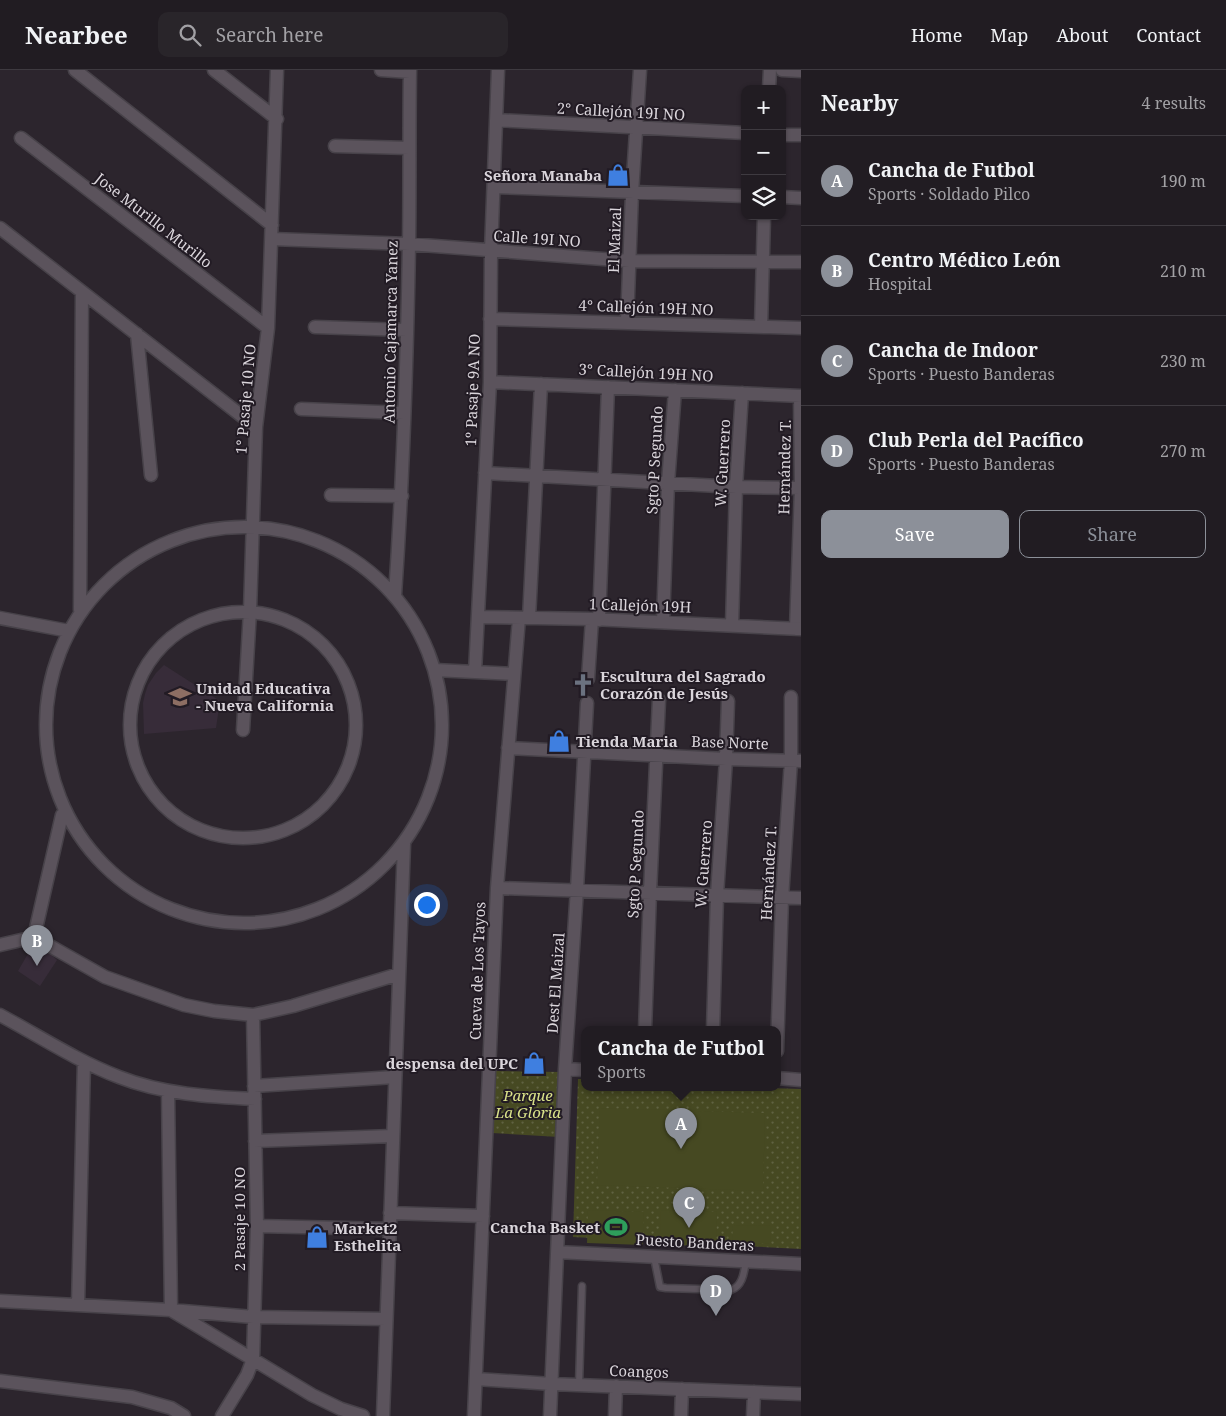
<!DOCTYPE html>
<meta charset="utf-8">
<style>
:root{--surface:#211c22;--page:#29252a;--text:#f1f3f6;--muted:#a2a1a5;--line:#3e3a40;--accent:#8c9099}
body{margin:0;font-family:"Noto Serif",serif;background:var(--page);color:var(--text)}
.controls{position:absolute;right:15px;top:15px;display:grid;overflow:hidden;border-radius:10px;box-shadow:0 1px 4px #0004}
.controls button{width:45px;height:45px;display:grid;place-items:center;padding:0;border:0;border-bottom:1px solid var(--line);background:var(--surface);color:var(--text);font:25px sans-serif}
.you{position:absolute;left:426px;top:834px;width:18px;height:18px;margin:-12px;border:4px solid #fff;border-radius:50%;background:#1a73e8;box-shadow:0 0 0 8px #1a73e833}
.badge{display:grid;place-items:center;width:32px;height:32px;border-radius:50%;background:var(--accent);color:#fff;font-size:16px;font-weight:700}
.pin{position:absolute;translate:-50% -41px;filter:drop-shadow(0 1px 2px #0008)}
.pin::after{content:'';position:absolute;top:26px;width:18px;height:15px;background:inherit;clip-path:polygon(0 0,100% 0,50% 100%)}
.popup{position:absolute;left:581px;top:956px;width:200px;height:65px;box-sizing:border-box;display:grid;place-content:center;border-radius:10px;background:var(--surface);filter:drop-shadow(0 1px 4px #0005);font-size:16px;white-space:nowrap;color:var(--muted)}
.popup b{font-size:19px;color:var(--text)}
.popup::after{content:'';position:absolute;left:50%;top:100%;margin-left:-10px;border:10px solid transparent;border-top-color:var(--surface)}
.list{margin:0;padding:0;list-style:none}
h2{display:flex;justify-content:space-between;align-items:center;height:65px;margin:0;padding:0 20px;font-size:21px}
h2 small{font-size:16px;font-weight:400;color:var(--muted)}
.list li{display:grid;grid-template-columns:32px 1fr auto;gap:15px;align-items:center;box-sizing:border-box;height:90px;padding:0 20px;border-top:1px solid var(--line)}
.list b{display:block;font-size:19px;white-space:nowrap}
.list p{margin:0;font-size:16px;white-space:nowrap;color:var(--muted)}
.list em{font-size:16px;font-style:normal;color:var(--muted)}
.actions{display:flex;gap:10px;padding:15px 20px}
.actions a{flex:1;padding:11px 0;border:1px solid var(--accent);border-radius:10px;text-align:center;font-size:18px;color:var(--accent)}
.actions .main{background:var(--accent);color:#fff}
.icon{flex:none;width:28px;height:28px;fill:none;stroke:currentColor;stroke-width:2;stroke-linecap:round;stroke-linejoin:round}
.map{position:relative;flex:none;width:801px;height:1346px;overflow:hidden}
header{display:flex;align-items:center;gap:30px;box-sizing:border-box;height:70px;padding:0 25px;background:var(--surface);border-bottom:1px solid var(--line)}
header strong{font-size:24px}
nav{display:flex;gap:28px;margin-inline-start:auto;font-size:18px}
.search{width:350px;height:45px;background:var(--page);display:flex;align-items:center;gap:12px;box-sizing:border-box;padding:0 18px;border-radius:10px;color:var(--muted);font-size:19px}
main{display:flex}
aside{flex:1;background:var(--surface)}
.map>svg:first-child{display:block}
.built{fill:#372c39}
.green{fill:url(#green-dots)}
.pitch{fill:#464922}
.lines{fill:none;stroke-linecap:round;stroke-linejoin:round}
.lane-casing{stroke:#474249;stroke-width:9}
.street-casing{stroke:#474249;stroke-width:15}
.secondary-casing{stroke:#474249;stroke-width:15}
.lane{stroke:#5b535c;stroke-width:6}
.street{stroke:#5b535c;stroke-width:12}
.secondary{stroke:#5b535c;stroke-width:12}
.labels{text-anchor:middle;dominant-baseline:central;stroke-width:4;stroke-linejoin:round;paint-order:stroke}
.street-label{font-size:15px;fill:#dad5db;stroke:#221b24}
.poi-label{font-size:15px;font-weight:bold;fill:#dad5db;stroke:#221b24;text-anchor:start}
.park-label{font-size:15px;font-style:italic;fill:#dae289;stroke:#221b24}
</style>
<header>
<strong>Nearbee</strong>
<div class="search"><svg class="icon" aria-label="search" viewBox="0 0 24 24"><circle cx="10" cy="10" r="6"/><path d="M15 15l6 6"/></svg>Search here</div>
<nav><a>Home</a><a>Map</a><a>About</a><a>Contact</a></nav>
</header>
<main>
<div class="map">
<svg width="801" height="1346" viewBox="0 0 801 1346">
<defs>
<pattern id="green-dots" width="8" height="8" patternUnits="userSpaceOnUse" patternTransform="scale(1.25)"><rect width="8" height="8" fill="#464922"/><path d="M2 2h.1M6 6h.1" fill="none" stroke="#606242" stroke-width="1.8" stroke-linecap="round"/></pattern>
</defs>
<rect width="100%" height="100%" fill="#2c252d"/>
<path class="built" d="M164,595l56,36 -4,27 -72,6 -1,-31 2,-9 3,-9 8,-12z
M35,874h4l18,16 -17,26 -22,-15 15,-26z"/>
<path class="green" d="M495,1001l67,1 -3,65 -67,-4z
M578,1009h7v9h182l34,1v160l-228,-12z"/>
<path class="pitch" d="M600,1038l165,5 -2,78 -166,-6z
M588,1140l56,2 -1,33 -56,-2z
M661,1140l56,2 -1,34 -56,-1z
M733,1155l38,1 -1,18 -38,-2z"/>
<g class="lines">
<defs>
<path id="lane" d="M654,1187l6,30 6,1 65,2c12,-4 13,-18 15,-29
M579,1315l3,-99"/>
<path id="street" d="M75,0l197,155
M214,0l63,49
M381,0l29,2
M782,0l19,1
M769,19l1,-19
M496,50l249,13
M782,65h19
M21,68l247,190
M335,76l74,2
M494,117l251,9
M782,127l19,1
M0,158l256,199
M272,169l137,5 220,17 172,1
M490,249l311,9
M627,252l5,-129 8,-123
M315,257l91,3
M761,257l3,-111
M137,264l14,141
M490,312l311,14
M301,339l103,4
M485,403l251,14 65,1
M331,425l71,1
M46 655a198 198 0 1 1 396 0a198 198 0 1 1-396 0Z
M395,525c8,-117 12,-234 14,-351 1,-58 0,-116 1,-174
M80,540l2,-318
M130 655a113 113 0 1 1 226 0a113 113 0 1 1-226 0Z
M478,547l114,2 209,10
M0,548l69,13
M529,548l12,-234
M599,550l9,-233
M663,552l5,-139 7,-93
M732,555l4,-138 6,-94
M796,559l5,-141 -1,-92
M435,600l40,2 15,-290 1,-131 7,-181
M475,602l39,2
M588,609l4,-60
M243,660l7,-119 6,-184 12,-99 9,-258
M508,678l218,11 75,2
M62,745l-28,122 71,40 79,28 30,6 39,4 40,-9 106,-32
M497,818l304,10
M0,945c39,21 77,46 119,62 43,17 91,20 136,22
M645,960l5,-138 9,-192
M713,960l4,-135 9,-136 2,-58
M777,981l5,-153 9,-138v-63
M565,999l20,1
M777,1008l24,2
M254,1016l141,-9
M168,1021l3,219 141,85 29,14 22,7
M255,1071l138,-5
M390,1143l93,3
M257,1156l133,3
M557,1182l244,12
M0,1231l171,9 82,7 133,2
M78,1235l6,-243
M476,1309l76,5 249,10
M0,1311l132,16 39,11 13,8
M222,1346l25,-41 6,-16 4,-133 -4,-211
M383,1346l21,-572
M474,1346l23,-528 22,-270
M550,1346l15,-347 12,-180 10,-186
M615,1346l1,-30
M681,1346l1,-27
M753,1346l1,-24"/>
<path id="secondary" d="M0,875l34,-8"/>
</defs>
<use href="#lane" class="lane-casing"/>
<use href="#street" class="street-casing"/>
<use href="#secondary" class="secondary-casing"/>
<use href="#lane" class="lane"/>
<use href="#street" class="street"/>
<use href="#secondary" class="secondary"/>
</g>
<defs>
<symbol id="shop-bare" viewBox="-9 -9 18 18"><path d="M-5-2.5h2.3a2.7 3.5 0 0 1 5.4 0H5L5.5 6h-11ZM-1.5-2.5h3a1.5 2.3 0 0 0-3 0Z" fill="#3f7fe0" stroke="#221b24" stroke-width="2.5" paint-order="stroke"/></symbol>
<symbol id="church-bare" viewBox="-9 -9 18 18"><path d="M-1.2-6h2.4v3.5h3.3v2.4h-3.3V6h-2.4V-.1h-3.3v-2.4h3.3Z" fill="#6b7280" stroke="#221b24" stroke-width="2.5" paint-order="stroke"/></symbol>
<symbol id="school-bare" viewBox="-9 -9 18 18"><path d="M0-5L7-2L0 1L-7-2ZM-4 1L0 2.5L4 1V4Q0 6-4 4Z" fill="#8d6e63" stroke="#221b24" stroke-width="2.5" paint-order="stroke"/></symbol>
<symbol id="stadium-bare" viewBox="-9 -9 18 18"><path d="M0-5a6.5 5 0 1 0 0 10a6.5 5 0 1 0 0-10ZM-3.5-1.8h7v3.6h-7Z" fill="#2e9e5b" stroke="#221b24" stroke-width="2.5" paint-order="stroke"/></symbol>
</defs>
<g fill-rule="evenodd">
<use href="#shop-bare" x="602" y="89" width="32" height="32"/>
<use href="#church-bare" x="567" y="599" width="32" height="32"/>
<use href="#school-bare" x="164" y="611" width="32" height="32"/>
<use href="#shop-bare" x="543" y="655" width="32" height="32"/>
<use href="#shop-bare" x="518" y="977" width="32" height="32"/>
<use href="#stadium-bare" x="600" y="1141" width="32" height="32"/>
<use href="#shop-bare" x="301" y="1151" width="32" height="32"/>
</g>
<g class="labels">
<g class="street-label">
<text transform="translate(621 41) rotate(3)">2° Callejón 19I NO</text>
<text transform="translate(154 150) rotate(38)">Jose Murillo Murillo</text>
<text transform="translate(537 168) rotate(4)">Calle 19I NO</text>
<text transform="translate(614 170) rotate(-88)">El Maizal</text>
<text transform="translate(646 237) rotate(2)">4° Callejón 19H NO</text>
<text transform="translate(390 262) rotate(-89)">Antonio Cajamarca Yanez</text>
<text transform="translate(646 302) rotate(3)">3° Callejón 19H NO</text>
<text transform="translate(472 320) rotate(-88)">1º Pasaje 9A NO</text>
<text transform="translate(245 329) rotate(-85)">1° Pasaje 10 NO</text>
<text transform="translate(654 390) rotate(-87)">Sgto P Segundo</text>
<text transform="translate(722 393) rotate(-87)">W. Guerrero</text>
<text transform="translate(784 397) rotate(-89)">Hernández T.</text>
<text transform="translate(640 535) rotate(2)">1 Callejón 19H</text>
<text transform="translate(730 672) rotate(2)">Base Norte</text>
<text transform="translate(635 794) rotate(-87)">Sgto P Segundo</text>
<text transform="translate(703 794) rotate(-86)">W. Guerrero</text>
<text transform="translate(768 803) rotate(-87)">Hernández T.</text>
<text transform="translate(477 901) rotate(-88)">Cueva de Los Tayos</text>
<text transform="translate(555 913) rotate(-86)">Dest El Maizal</text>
<text transform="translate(239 1149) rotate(-90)">2 Pasaje 10 NO</text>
<text transform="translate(695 1172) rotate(3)">Puesto Banderas</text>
<text transform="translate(639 1301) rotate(2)">Coangos</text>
</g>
<g class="poi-label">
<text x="602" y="105" text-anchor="end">Señora Manaba</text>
<text x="600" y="606">Escultura del Sagrado<tspan x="600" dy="17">Corazón de Jesús</tspan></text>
<text x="196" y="618">Unidad Educativa<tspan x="196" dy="17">- Nueva California</tspan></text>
<text x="576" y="671">Tienda Maria</text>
<text x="518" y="993" text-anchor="end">despensa del UPC</text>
<text x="600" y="1157" text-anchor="end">Cancha Basket</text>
<text x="334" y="1158">Market2<tspan x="334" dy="17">Esthelita</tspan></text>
</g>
<g class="park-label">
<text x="528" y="1025">Parque<tspan x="528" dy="17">La Gloria</tspan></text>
</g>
</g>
</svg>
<div class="controls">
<button>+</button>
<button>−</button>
<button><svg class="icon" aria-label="layers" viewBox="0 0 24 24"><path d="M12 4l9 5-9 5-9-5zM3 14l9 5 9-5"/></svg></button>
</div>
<div class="you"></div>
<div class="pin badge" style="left:681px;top:1079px">A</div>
<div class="popup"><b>Cancha de Futbol</b>Sports</div>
<div class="pin badge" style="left:37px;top:896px">B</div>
<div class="pin badge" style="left:689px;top:1158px">C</div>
<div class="pin badge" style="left:716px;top:1246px">D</div>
</div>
<aside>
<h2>Nearby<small>4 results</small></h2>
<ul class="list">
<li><span class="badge">A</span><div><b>Cancha de Futbol</b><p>Sports · Soldado Pilco</p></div><em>190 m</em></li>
<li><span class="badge">B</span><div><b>Centro Médico León</b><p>Hospital</p></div><em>210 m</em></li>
<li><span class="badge">C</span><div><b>Cancha de Indoor</b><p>Sports · Puesto Banderas</p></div><em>230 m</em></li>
<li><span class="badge">D</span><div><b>Club Perla del Pacífico</b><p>Sports · Puesto Banderas</p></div><em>270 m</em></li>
</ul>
<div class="actions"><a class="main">Save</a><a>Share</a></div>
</aside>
</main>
